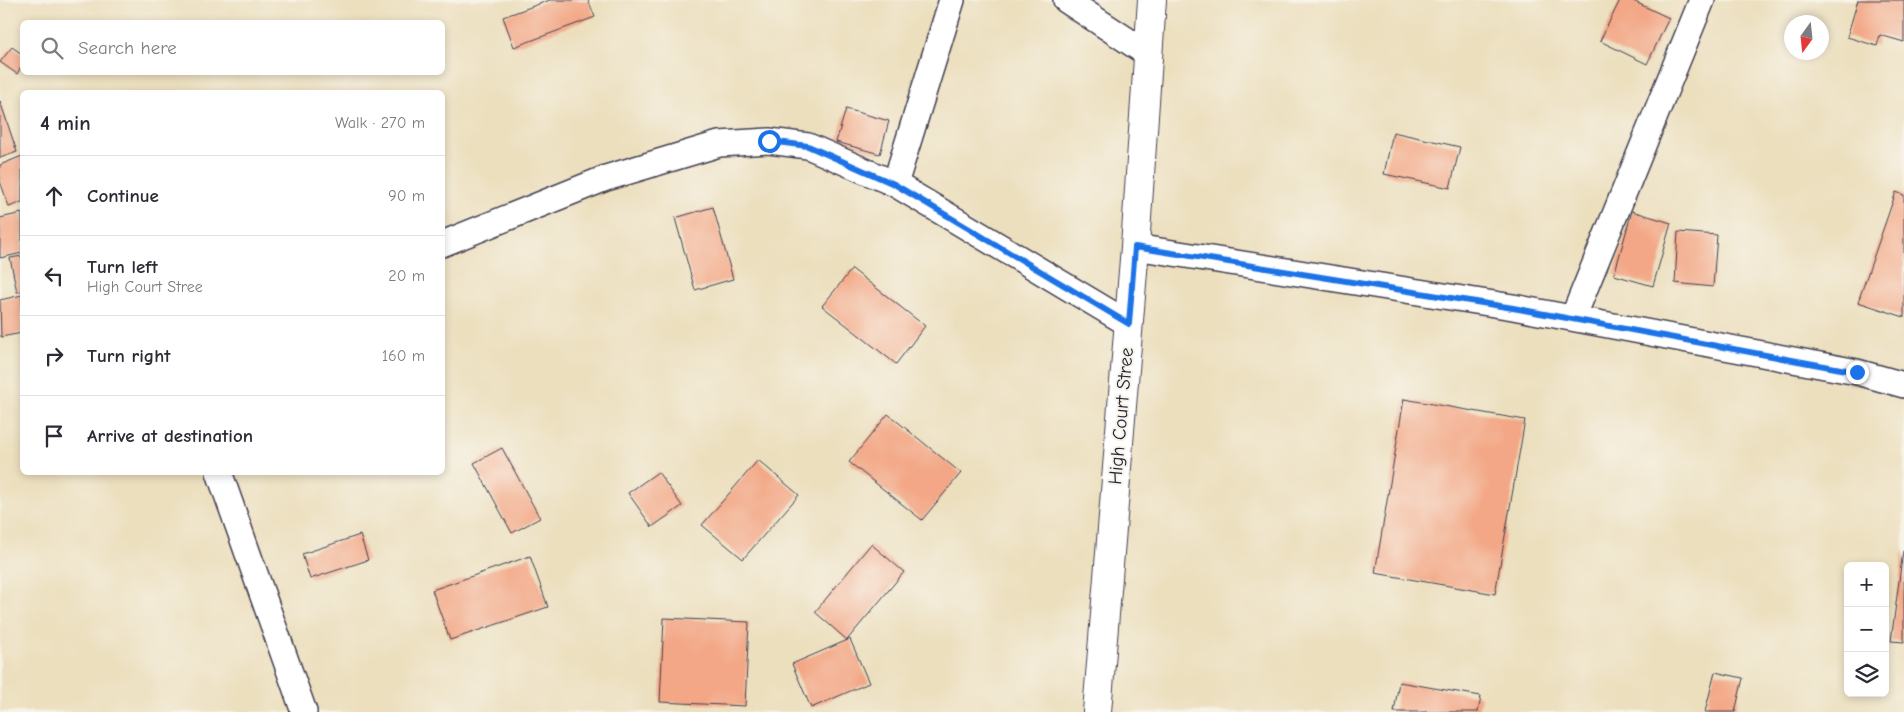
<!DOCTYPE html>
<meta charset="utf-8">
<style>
:root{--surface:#fff;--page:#f7f7f7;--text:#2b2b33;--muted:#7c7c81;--line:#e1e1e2}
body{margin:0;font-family:"Comic Neue",sans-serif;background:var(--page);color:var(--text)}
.controls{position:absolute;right:15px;bottom:15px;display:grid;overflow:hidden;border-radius:8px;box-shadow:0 2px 8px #0003}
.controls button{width:45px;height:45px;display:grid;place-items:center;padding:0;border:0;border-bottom:1px solid var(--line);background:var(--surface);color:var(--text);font:25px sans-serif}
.compass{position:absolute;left:1784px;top:15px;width:45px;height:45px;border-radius:50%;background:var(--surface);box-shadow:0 2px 8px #0003;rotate:195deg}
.stop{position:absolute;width:15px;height:15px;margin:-11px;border:4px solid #1a73e8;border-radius:50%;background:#fff}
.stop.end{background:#1a73e8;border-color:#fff;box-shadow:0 1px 5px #0008}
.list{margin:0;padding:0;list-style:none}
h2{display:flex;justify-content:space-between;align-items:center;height:65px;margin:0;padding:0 20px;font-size:21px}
h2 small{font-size:16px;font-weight:400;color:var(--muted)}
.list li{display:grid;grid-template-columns:32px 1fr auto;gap:15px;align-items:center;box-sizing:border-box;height:80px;padding:0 20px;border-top:1px solid var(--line)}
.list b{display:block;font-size:19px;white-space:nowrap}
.list p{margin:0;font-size:16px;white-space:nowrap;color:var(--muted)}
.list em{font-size:16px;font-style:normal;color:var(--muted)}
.icon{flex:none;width:28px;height:28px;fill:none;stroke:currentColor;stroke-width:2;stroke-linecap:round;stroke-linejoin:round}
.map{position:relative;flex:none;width:1904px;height:712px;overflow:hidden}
.search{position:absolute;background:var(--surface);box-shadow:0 2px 8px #0003;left:20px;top:20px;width:425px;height:55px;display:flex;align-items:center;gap:12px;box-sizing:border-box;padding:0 18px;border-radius:8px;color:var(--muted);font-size:19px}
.panel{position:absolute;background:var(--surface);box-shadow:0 2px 8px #0003;left:20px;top:90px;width:425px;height:385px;border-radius:8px}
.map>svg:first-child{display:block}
.building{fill:#f3a786}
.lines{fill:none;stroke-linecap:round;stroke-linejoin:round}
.minor-casing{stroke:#403e4f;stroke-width:28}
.tertiary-casing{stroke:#403e4f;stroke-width:30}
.minor{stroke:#fff;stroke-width:25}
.tertiary{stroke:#fff;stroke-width:28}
.route{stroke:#1a73e8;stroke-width:6}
.labels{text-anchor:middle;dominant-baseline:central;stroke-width:4;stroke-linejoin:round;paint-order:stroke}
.street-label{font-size:19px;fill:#22223b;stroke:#f7f3e8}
</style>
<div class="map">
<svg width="1904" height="712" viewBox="0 0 1904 712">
<rect width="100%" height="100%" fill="#f7f3e8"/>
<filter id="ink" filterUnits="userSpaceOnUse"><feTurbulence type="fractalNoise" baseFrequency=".02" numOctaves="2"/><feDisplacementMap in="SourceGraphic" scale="10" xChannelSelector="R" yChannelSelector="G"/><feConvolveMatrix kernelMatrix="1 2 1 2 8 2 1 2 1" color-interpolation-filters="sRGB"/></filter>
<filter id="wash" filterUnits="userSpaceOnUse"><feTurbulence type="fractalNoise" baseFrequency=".0096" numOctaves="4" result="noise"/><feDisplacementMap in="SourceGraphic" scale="20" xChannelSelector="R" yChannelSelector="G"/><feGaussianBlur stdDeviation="1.12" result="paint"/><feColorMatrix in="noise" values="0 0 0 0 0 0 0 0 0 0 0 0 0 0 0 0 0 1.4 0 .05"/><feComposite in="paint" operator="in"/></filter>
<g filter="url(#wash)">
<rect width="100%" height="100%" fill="#ecdfbe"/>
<g id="blocks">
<path class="building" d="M550,0h38l7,17 -81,30 -11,-30z
M1620,0h11l38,18 -22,46 -47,-23z
M1858,0h46v42l-24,-7 -3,11 -30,-9z
M12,47l10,7v11l-5,9 -17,-12z
M0,101l17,51 -17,6z
M846,109l43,12 -9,33 -44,-12z
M1393,132l67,15 -10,41 -66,-14z
M22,156v46l-13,5 -9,-26v-16z
M1896,192l8,3v122l-46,-15z
M713,207l20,72 -38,11 -20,-72z
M1632,211l39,12 -18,63 -39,-11z
M22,213v40l-22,5v-40z
M1678,232l39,3 -4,52 -38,-4z
M22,256v35l-5,1 -7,-34z
M852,269l73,57 -29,38 -74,-58z
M22,295v38l-21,4 -1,-37z
M1404,399l121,21 -30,174 -120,-21z
M888,414l73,59 -39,47 -73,-58z
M502,448l38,70 -28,15 -38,-70z
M758,460l41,35 -56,64 -41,-34z
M658,472l24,34 -30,21 -24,-34z
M360,535l8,25 -58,19 -8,-25z
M871,544l33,28 -57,68 -32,-28z
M1903,551h1v91l-13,-1z
M530,556l18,51 -98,33 -18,-50z
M664,618l85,4 -4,84 -85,-4z
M850,639l19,44 -58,25 -19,-44z
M1715,672l28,6 -8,34h-30z
M1399,682l82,14 -3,16h-84z"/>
</g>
</g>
<g filter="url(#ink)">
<use href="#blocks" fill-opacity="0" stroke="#403e4f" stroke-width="1"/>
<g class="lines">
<defs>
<path id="minor" d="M1066,0l82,54
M895,184l57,-184
M442,244l164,-66 113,-34 50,-3 39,5 87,38 234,140
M1135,247l378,60 344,65 47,13
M1573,318l129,-318
M219,472l85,240"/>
<path id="tertiary" d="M1097,712l38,-465 17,-247"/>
</defs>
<use href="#minor" class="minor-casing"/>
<use href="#tertiary" class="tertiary-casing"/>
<use href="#minor" class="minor"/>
<use href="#tertiary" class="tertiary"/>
</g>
</g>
<g class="lines" filter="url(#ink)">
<path class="route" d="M769,141l39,5 86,38 235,140 6,-77 378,61 344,64"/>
</g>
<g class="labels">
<g class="street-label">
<text transform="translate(1121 416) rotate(-85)">High Court Stree</text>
</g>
</g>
</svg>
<div class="controls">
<button>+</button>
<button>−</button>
<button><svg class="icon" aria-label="layers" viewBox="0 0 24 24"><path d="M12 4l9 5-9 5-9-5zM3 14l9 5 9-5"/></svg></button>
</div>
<svg class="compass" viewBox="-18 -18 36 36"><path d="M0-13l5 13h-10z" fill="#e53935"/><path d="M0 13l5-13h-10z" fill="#7c7c81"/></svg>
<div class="stop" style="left:769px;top:141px"></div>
<div class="stop end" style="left:1857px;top:372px"></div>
<div class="search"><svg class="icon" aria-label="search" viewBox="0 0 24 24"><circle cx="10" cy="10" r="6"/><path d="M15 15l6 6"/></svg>Search here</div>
<section class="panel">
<h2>4 min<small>Walk · 270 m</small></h2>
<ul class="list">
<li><svg class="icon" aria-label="ahead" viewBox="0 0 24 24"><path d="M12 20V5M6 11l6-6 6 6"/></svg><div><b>Continue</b></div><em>90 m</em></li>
<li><svg class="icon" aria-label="left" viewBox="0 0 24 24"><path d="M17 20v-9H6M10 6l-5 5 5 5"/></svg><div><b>Turn left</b><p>High Court Stree</p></div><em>20 m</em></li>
<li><svg class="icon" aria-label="right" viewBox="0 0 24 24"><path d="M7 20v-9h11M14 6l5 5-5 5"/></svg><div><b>Turn right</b></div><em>160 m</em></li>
<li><svg class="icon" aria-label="arrive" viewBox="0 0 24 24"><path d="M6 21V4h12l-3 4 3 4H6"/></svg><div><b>Arrive at destination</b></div></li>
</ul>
</section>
</div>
